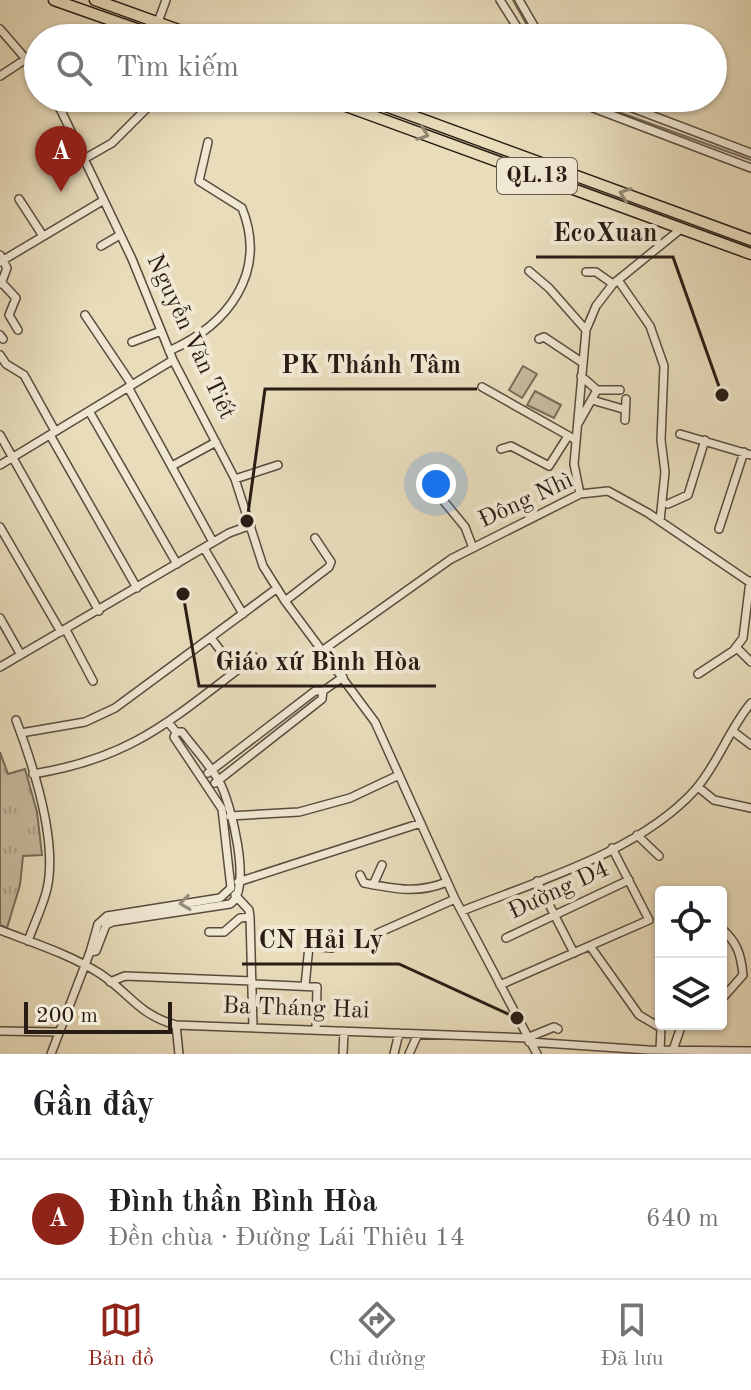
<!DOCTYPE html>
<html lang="vi">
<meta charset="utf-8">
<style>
:root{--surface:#fff;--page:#f6f6f6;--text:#202124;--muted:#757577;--line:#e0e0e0;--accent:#8f2418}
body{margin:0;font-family:"Old Standard TT",serif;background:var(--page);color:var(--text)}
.controls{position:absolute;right:24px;bottom:24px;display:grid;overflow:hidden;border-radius:8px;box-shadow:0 2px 6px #0004}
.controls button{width:72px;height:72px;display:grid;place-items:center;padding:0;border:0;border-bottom:2px solid var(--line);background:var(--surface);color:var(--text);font:40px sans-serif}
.scale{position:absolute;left:24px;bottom:20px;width:148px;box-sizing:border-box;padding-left:8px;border:4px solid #291c15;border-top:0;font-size:22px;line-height:28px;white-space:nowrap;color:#291c15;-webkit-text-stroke:6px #f0e8d3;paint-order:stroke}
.you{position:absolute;left:436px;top:484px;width:28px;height:28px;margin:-20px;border:6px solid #fff;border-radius:50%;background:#1a73e8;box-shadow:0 0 0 12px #1a73e833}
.badge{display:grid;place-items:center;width:52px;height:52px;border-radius:50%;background:var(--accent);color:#fff;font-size:26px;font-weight:700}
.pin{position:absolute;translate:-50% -66px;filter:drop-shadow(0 2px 4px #0008)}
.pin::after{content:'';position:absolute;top:42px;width:28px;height:24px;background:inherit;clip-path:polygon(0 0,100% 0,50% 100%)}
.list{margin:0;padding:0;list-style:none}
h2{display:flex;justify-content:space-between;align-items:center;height:104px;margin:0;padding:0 32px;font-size:34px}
h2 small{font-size:26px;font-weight:400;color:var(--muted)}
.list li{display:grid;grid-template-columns:52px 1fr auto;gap:24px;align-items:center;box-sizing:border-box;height:120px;padding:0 32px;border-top:2px solid var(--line)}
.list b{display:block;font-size:30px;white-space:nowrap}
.list p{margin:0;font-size:26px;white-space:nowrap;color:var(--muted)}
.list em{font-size:26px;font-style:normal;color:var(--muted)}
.icon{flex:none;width:44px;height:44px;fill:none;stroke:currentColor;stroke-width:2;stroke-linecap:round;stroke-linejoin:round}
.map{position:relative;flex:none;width:751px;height:1054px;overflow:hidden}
.search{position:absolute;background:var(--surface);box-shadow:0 2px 6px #0004;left:24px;right:24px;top:24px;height:88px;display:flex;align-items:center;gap:20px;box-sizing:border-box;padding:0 28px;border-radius:44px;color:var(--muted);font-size:30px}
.sheet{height:224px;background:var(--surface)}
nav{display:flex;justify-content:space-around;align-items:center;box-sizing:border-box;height:112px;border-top:2px solid var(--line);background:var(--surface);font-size:22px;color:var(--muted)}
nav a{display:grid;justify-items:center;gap:4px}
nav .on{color:var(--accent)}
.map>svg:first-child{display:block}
.grass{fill:url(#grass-tufts);stroke:#786c5a;stroke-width:2}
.pitch{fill:#c8bb9f;stroke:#786c5a;stroke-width:2}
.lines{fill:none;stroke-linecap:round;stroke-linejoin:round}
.stream{stroke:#756857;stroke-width:2}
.minor-casing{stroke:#594c3e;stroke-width:10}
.highway-casing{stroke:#291c15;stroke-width:13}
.minor{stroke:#f0e8d3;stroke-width:7}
.highway{stroke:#e8dcbb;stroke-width:10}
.oneway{stroke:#928670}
.oneway2{stroke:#968c7e}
.labels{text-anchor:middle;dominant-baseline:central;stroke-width:8;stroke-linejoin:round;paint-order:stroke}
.shield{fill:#f0e8d3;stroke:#65594e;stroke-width:2}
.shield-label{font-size:22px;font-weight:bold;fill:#291c15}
.street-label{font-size:24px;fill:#291c15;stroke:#f0e8d3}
.leader{fill:none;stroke:#291c15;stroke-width:3}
.callout-dot{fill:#291c15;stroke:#f0e8d3;stroke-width:3}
.callout-label{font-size:26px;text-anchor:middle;font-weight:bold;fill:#291c15;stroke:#f0e8d3;stroke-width:8;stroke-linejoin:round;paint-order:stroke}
</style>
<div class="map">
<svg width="751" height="1054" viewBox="0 0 751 1054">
<defs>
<pattern id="grass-tufts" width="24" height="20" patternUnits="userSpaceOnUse" patternTransform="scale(2)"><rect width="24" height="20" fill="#c8bb9f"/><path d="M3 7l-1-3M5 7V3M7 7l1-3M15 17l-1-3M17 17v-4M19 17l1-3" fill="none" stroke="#aca088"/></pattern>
</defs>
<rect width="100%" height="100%" fill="#e8dcbb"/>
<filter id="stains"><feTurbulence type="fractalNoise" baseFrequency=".0025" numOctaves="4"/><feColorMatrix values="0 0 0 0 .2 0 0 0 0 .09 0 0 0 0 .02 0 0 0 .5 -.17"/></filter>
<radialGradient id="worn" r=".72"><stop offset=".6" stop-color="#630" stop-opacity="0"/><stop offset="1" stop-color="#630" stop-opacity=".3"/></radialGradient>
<path class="grass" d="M0,752l8,22 17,-5 12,43 5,43 -19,1 -3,29 -13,43 -7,-3z"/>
<path class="pitch" d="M523,366l14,8 -15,24 -13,-8z
M535,391l26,14 -7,13 -27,-13z"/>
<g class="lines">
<path class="stream" d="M513,0l21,38
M580,98l171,62"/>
<defs>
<path id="minor" d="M500,0l24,38
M519,0l22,38
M158,22l8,-22
M0,29l38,44
M0,76l26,-17
M55,98l77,161 41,101 62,119 28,87 22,35 90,121 80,177 82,155
M567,98l184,70
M606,98l145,55
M84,159l28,-16 34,-34 -11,-11
M19,199l24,37
M101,246l19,-11
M0,255l7,13 -6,16
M0,262l104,-62
M529,271l20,17 37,42
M586,272h10l17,12
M618,280l32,46 14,40 -3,74 4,32 -5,49
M2,283l14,15 -7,17 9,15
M85,315l47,70
M0,335l3,4
M539,339l5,-2 39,26
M132,342l29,-11
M169,351c59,-26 99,-78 73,-143l-43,-27 9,-39
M0,355l6,9 18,11 31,56
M581,376l16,14h23
M128,387l85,155
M482,387l94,53
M592,400l31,9
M89,411l88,153
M625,420l1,-21
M579,422l18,-32
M680,434l71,21
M0,435l99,176
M50,435l87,153
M501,449l10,-3 38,20 19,-30
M0,465l173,-105
M172,466l44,-24
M235,479l43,-14
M433,488l32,39 8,21
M580,494l-6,-30 12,-134 10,-24 17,-22 69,-56
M668,504l20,-9 17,-55
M0,527l61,105
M719,529l25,-77
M204,548l39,66
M285,601l44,-34 2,-5 -16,-24
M0,618l21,37
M66,630l27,51
M736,647l15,15
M323,650l128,-91 129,-65 28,-3 40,22 103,70
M0,667l229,-134 22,-8
M236,671l18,-14
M698,674l35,-23 10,-13 7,-57
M16,720c17,45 42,120 31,169 -4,17 -13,35 -19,52
M168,722l8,10h6c12,16 27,32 37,49 12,21 34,109 11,123l-118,18 -6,3 -10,26 -6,1 8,-28 9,-8 113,-18 11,-10 -9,-79 -48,-72 2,-5
M734,732l17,13
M21,733l64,-11 30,-14 161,-119
M208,773l107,-82h8l20,-14
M33,774c93,-15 131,-48 203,-103l-25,-33
M215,783l107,-84 1,-8
M698,787l16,13 37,8
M230,816l69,-4 51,-14 49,-23
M637,835l22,21
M360,875l4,8c31,6 53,11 83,-1
M537,881l37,72
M238,882l183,-59
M373,885l9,-20
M235,895l14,15 1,7 3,110
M462,911c75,-30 177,-59 233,-121 23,-26 34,-61 56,-87
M721,928c16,14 20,26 22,47l-22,25
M0,930c33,13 69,24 99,43 30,19 39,42 77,52l351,13 27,-11 4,2
M209,932h15l16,-14 10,-1
M378,933l77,-34
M506,938l123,-58
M590,946l49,69 22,13 -1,22
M110,982l15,-6 127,5
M252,984l65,3 -1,43
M500,985l149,-65 -37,-72
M305,986l4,-40 23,2
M176,1025l3,29
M0,1031l58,1
M529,1042l119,8 103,1
M673,1050l9,-26
M51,1054l39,-102
M343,1054l1,-23
M394,1054l5,-21
M409,1054l9,-20"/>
<path id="highway" d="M54,0l108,38
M95,0l106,38
M324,98l427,156
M364,98l387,142"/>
</defs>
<use href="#minor" class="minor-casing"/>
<use href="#highway" class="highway-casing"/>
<use href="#minor" class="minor"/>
<use href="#highway" class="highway"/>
</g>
<defs><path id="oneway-chevron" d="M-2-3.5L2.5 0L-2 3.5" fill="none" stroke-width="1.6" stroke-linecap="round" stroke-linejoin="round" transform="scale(2)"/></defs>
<g class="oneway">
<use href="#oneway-chevron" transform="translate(423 134) rotate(20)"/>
<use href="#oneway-chevron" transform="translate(625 194) rotate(-160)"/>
</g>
<use class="oneway2" href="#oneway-chevron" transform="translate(185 903) rotate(172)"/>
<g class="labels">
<rect class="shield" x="497" y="158" width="80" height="36" rx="6"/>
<g class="shield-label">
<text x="537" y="176">QL.13</text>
</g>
<g class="street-label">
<text transform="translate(190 337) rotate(65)">Nguyễn Văn Tiết</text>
<text transform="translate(526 501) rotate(-25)">Đông Nhì</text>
<text transform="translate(559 891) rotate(-25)">Đường D4</text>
<text transform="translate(296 1009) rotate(2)">Ba Tháng Hai</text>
</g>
</g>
<path class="leader" d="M722 395L673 257H536M247 521L265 389H477M183 594L199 686H436M517 1018L399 964H242"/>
<g class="callout-dot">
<circle cx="722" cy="395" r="8"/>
<circle cx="247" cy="521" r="8"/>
<circle cx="183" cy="594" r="8"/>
<circle cx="517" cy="1018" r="8"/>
</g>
<g class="callout-label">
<text x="605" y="241">EcoXuan</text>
<text x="371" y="373">PK Thánh Tâm</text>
<text x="318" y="670">Giáo xứ Bình Hòa</text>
<text x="321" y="948">CN Hải Ly</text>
</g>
<rect width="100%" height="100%" filter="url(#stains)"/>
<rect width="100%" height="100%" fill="url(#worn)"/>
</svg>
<div class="controls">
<button><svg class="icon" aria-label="locate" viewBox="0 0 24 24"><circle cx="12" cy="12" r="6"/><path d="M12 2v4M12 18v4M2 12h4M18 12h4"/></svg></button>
<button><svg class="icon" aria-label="layers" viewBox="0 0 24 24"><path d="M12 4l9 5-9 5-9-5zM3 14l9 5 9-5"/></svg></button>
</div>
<div class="scale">200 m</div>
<div class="you"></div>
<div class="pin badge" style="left:61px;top:192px">A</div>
<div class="search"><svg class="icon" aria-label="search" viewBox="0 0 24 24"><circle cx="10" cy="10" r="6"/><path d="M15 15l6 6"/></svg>Tìm kiếm</div>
</div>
<section class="sheet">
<h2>Gần đây<small></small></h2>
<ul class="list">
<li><span class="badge">A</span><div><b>Đình thần Bình Hòa</b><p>Đền chùa · Đường Lái Thiêu 14</p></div><em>640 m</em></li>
</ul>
</section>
<nav>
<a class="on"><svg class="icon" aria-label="map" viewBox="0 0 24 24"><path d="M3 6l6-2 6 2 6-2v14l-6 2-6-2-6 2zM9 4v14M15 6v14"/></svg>Bản đồ</a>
<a><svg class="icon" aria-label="directions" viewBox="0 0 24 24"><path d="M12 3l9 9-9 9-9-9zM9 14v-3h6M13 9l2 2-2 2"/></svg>Chỉ đường</a>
<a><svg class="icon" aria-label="saved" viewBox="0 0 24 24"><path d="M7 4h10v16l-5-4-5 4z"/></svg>Đã lưu</a>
</nav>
